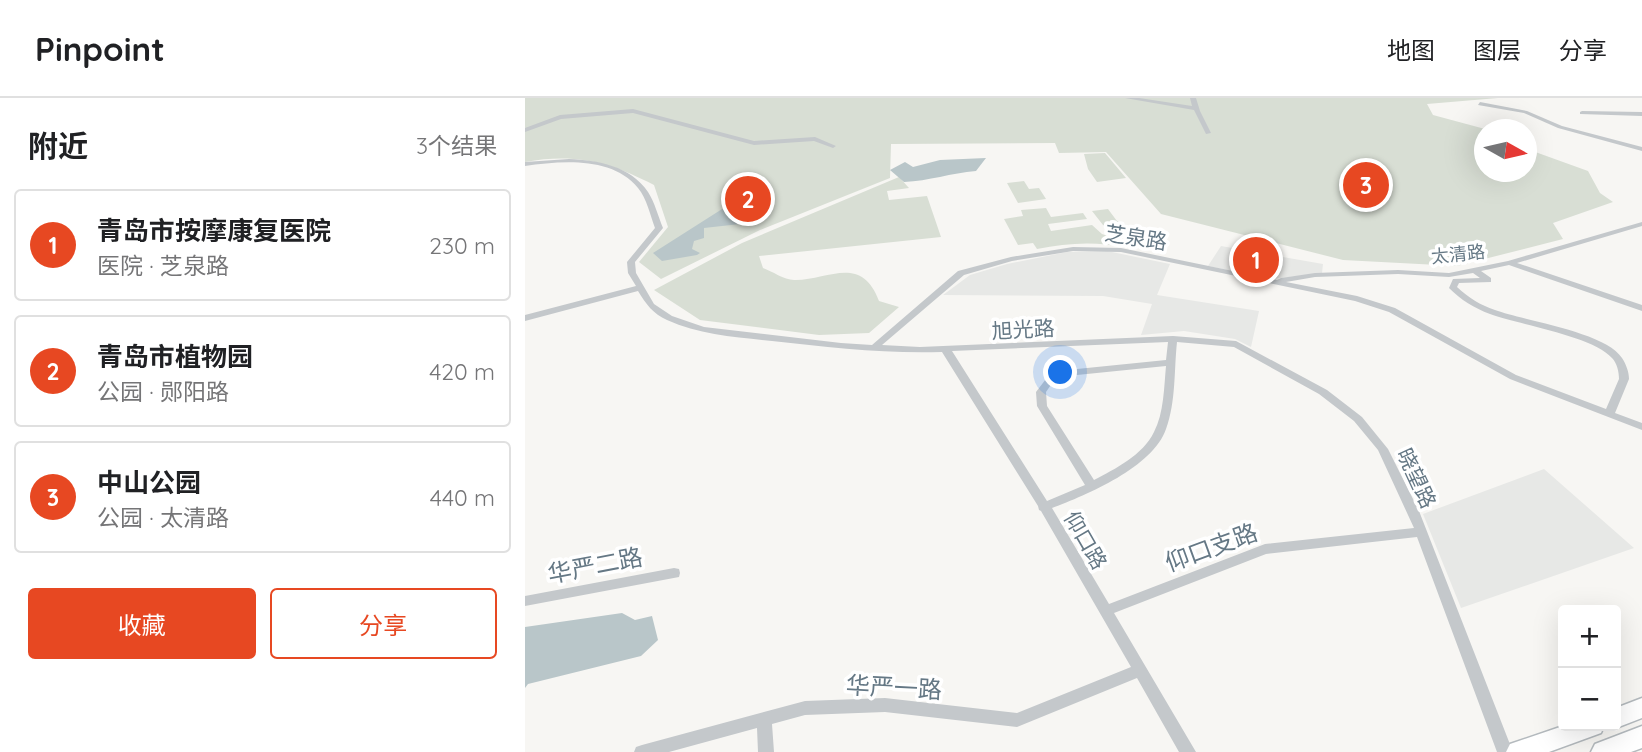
<!DOCTYPE html>
<html lang="zh">
<meta charset="utf-8">
<style>
:root{--surface:#fff;--page:#f2f2f2;--text:#202124;--muted:#757577;--line:#e0e0e0;--accent:#e74822}
body{margin:0;font-family:Quicksand,"Noto Sans SC",sans-serif;background:var(--page);color:var(--text)}
.controls{position:absolute;right:21px;bottom:21px;display:grid;overflow:hidden;border-radius:7px;box-shadow:0 7px 28px #0002}
.controls button{width:63px;height:63px;display:grid;place-items:center;padding:0;border:0;border-bottom:2px solid var(--line);background:var(--surface);color:var(--text);font:35px sans-serif}
.compass{position:absolute;left:949px;top:21px;width:63px;height:63px;border-radius:50%;background:var(--surface);box-shadow:0 7px 28px #0002;rotate:98deg}
.you{position:absolute;left:536px;top:275px;width:24px;height:24px;margin:-18px;border:5px solid #fff;border-radius:50%;background:#1a73e8;box-shadow:0 0 0 10px #1a73e833}
.badge{display:grid;place-items:center;width:46px;height:46px;border-radius:50%;background:var(--accent);color:#fff;font-size:23px;font-weight:700}
.pin{position:absolute;translate:-50% -50%;border:4px solid #fff;box-shadow:0 2px 7px #0006}
.list{margin:0;padding:0;list-style:none}
h2{display:flex;justify-content:space-between;align-items:center;height:91px;margin:0;padding:0 28px;font-size:30px}
h2 small{font-size:23px;font-weight:400;color:var(--muted)}
.list li{display:grid;grid-template-columns:46px 1fr auto;gap:21px;align-items:center;box-sizing:border-box;height:112px;margin:0 14px 14px;padding:0 14px;border:2px solid var(--line);border-radius:7px}
.list b{display:block;font-size:26px;white-space:nowrap}
.list p{margin:0;font-size:23px;white-space:nowrap;color:var(--muted)}
.list em{font-size:23px;font-style:normal;color:var(--muted)}
.actions{display:flex;gap:14px;padding:21px 28px}
.actions a{flex:1;padding:16px 0;border:2px solid var(--accent);border-radius:7px;text-align:center;font-size:24px;color:var(--accent)}
.actions .main{background:var(--accent);color:#fff}
.map{position:relative;flex:none;width:1117px;height:654px;overflow:hidden}
header{display:flex;align-items:center;gap:42px;box-sizing:border-box;height:98px;padding:0 35px;background:var(--surface);border-bottom:2px solid var(--line)}
header strong{font-size:33px}
nav{display:flex;gap:38px;margin-inline-start:auto;font-size:24px}
main{display:flex}
aside{flex:1;background:var(--surface)}
.map>svg:first-child{display:block}
.built{fill:#e7e8e6}
.green{fill:#d8ded4}
.water{fill:#b9c6c9}
.lines{fill:none;stroke-linecap:round;stroke-linejoin:round}
.secondary-casing{stroke:#b4babe;stroke-width:3}
.street{fill:#c4c8cb;fill-rule:evenodd}
.secondary{fill:#fff;fill-rule:evenodd}
.labels{text-anchor:middle;dominant-baseline:central;stroke-width:7;stroke-linejoin:round;paint-order:stroke}
.far-street-label{font-size:18px;fill:#657885;stroke:#fff}
.street-label{font-size:21px;fill:#657885;stroke:#fff}
.near-street-label{font-size:24px;fill:#657885;stroke:#fff}
</style>
<header>
<strong>Pinpoint</strong>
<nav><a>地图</a><a>图层</a><a>分享</a></nav>
</header>
<main>
<aside>
<h2>附近<small>3个结果</small></h2>
<ul class="list">
<li><span class="badge">1</span><div><b>青岛市按摩康复医院</b><p>医院 · 芝泉路</p></div><em>230 m</em></li>
<li><span class="badge">2</span><div><b>青岛市植物园</b><p>公园 · 郧阳路</p></div><em>420 m</em></li>
<li><span class="badge">3</span><div><b>中山公园</b><p>公园 · 太清路</p></div><em>440 m</em></li>
</ul>
<div class="actions"><a class="main">收藏</a><a>分享</a></div>
</aside>
<div class="map">
<svg width="1117" height="654" viewBox="0 0 1117 654">
<rect width="100%" height="100%" fill="#f7f6f3"/>
<path class="built" d="M696,148l102,18 -1,9 -50,6 -64,-13z
M582,153l63,13 -13,31 102,16 -8,36 -16,-8 -51,-8 -43,4 11,-31 -49,-8 -160,-1 27,-20 37,-11 60,-12z
M1019,371l90,79 -173,60 -38,-94z"/>
<path class="green" d="M0,0h973l-71,6 6,11 52,14v43h42v-23l61,22 12,22 13,9 -60,21 10,16 -106,27 -114,-6 -182,-46 -55,-62 -47,1 -4,-10 -164,1 -1,34 -130,52 -99,49 -22,-17 29,-35 -14,-42c-45,-23 -78,-32 -129,-23z
M580,55l21,25 -29,4 -9,-13 -4,-15z
M374,79l10,11 -22,3 2,9 38,-4 14,41 -182,19 4,12c9,3 21,12 31,12 33,1 67,-27 85,21l20,6 -30,26 -50,2 -119,-15 -46,-30 88,-47z
M499,83l5,8 10,-1 7,11 -28,4 -11,-20z
M521,110l5,9 32,-4 4,6 -39,5 3,7 41,-6 10,9 28,10 -3,4c-31,-7 -59,-5 -90,1l-4,-6 -15,2 -14,-26 19,-3 -2,-6z
M583,111l9,12 33,12 -10,6 -37,-14 -11,-14z"/>
<path class="water" d="M461,60l-10,13c-25,2 -47,10 -72,11l-14,-12 15,-8 8,5 27,-7z
M234,93l4,4 -24,23 19,1v3l-54,6v10l-10,3 -2,8 8,4 -3,2 -35,6 -9,-8 88,-56z
M97,515l13,7 17,-4 6,24 -17,16 -113,28 -3,4v-61z"/>
<g class="lines">
<defs>
<path id="secondary" d="M1117,600v20l-26,10 -7,-2h7v-18z
M1038,628h41l-3,7 -52,19h-43l4,-8z
M1117,628v22l-11,4h-40l4,-8z"/>
</defs>
<use href="#secondary" class="secondary-casing"/>
<path class="street" d="M600,0h14l53,8 -2,-8h6l4,13 11,22 -5,1 -12,-24z
M955,4l47,9 35,15 80,21v4l-84,-23 -34,-15 -46,-8z
M108,11l121,32 61,-4 21,9 -3,2 -19,-7 -60,4 -121,-32 -72,6 -36,13v-4l35,-13z
M1057,13l60,1v4l-62,-2v-2z
M44,61c28,1 62,7 79,33 7,11 10,24 15,36l-28,34 1,11 18,31 18,12 32,11 137,16 31,2 86,-74 53,-14 62,-10 48,1 156,32 4,-2 34,-5 83,-3 51,3 59,-12 134,-39v4l-125,37 125,42v6l-133,-46 -28,6 10,7v4l-32,1 -2,4c12,11 23,18 38,23 30,11 111,22 127,48 4,6 7,14 7,21l-14,34 27,10v7l-132,-51 -121,-67 -34,-11 -234,-49 -48,-1 -61,10 -48,14 -82,70 38,2 253,-11 63,5 91,49 35,27 26,32 31,62 94,241h-16l-80,-215 -151,17 -152,59 82,139h-17l-42,-74 -120,49 -132,-15 -80,3 -33,9 2,28h-16l-1,-24 -88,24h-35l2,-5 6,-2 163,-44 80,-3 132,15 114,-46 -90,-156 -2,-1 -1,-4 -96,-154c-57,2 -114,-5 -170,-11 -36,-4 -72,-6 -105,-21 -14,-6 -21,-16 -29,-29l-113,30v-6l111,-29 -8,-13 -1,-11 28,-34c-5,-13 -8,-29 -17,-40 -26,-32 -77,-27 -113,-22v-4zM948,175l7,5 -27,1 -4,9c12,12 25,20 41,26 30,11 103,22 122,44 5,5 7,14 7,21l-13,30 -90,-34 -121,-67 -38,-12 -71,-14 29,-5 83,-3 51,3zM643,244l-2,18 -89,9 -28,6 -13,17 1,14 48,79 -38,16 -95,-150zM652,244l57,5 85,47 35,27 24,29 36,78 -149,16 -156,60 -57,-96c35,-13 101,-41 114,-79 10,-27 8,-59 11,-87zM641,268c-2,21 -2,47 -12,66 -11,23 -39,37 -60,48l-47,-74 -1,-14 9,-13 22,-4z
M149,470l5,1 1,4 -1,4 -154,29v-10z"/>
<use href="#secondary" class="secondary"/>
</g>
<g class="labels">
<g class="far-street-label">
<text transform="translate(933 156) rotate(-6)">太清路</text>
</g>
<g class="street-label">
<text transform="translate(611 139) rotate(9)">芝泉路</text>
<text transform="translate(498 231) rotate(-3)">旭光路</text>
<text transform="translate(892 380) rotate(65)">晓望路</text>
<text transform="translate(561 442) rotate(60)">仰口路</text>
</g>
<g class="near-street-label">
<text transform="translate(686 449) rotate(-20)">仰口支路</text>
<text transform="translate(70 467) rotate(-11)">华严二路</text>
<text transform="translate(369 589) rotate(3)">华严一路</text>
</g>
</g>
</svg>
<div class="controls">
<button>+</button>
<button>−</button>
</div>
<svg class="compass" viewBox="-18 -18 36 36"><path d="M0-13l5 13h-10z" fill="#e53935"/><path d="M0 13l5-13h-10z" fill="#757577"/></svg>
<div class="you"></div>
<div class="pin badge" style="left:731px;top:162px">1</div>
<div class="pin badge" style="left:223px;top:101px">2</div>
<div class="pin badge" style="left:841px;top:87px">3</div>
</div>
</main>
